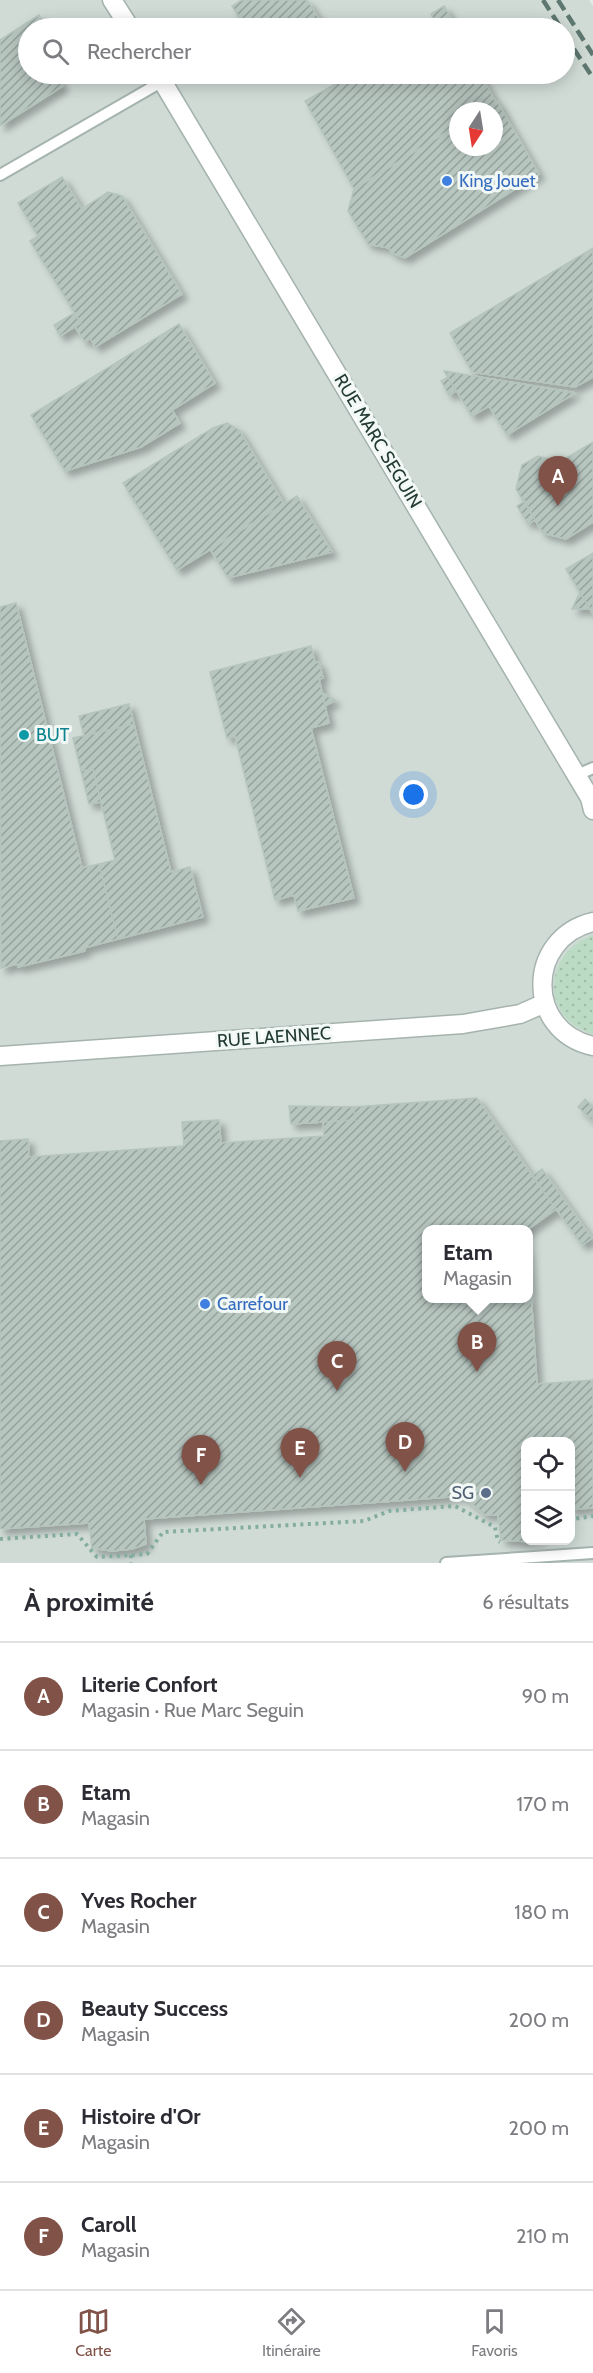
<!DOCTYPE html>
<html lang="fr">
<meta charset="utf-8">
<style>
:root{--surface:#fff;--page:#f7f7f7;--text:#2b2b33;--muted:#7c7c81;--line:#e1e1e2;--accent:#805248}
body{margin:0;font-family:Cabin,sans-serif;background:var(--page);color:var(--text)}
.controls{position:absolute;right:18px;bottom:18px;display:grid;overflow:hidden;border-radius:12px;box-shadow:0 3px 15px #0003}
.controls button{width:54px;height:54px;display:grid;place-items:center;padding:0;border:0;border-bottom:2px solid var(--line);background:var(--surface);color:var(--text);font:30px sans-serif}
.compass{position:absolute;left:449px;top:102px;width:54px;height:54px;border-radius:50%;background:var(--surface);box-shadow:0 3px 15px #0003;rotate:192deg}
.you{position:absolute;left:414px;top:795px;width:21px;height:21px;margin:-15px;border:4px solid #fff;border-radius:50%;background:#1a73e8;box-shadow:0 0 0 9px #1a73e833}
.badge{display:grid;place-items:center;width:39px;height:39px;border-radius:50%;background:var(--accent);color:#fff;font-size:20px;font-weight:700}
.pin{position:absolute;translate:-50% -50px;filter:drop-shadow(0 2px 3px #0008)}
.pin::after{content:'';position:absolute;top:32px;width:21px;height:18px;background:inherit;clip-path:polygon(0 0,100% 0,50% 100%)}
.popup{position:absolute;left:422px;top:1225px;width:111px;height:78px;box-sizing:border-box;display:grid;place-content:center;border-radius:12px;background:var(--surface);filter:drop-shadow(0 2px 4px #0005);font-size:20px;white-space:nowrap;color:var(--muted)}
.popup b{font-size:22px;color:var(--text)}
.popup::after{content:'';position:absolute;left:50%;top:100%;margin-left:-12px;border:12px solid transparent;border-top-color:var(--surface)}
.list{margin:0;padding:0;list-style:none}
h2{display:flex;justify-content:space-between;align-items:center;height:78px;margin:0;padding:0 24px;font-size:26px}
h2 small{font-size:20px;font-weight:400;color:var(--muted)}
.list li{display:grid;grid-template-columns:39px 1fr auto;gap:18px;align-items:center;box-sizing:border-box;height:108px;padding:0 24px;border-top:2px solid var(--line)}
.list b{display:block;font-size:22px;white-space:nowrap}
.list p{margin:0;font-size:20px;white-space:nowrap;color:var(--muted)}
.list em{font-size:20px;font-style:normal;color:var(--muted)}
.icon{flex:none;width:33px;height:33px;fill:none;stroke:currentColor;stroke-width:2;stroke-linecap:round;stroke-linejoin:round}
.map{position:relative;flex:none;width:593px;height:1563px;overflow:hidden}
.search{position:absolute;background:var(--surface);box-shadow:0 3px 15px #0003;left:18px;right:18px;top:18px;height:66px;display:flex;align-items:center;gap:15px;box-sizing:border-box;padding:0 21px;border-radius:33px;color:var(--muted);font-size:22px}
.sheet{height:726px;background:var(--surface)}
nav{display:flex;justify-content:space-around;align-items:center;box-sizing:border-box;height:84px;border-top:2px solid var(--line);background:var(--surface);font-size:16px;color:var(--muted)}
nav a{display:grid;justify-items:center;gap:3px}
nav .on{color:var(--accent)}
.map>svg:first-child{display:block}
.built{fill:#d0dbd6;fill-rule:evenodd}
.grass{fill:url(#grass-dots)}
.building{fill:url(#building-hatch);stroke:#b5c5be;stroke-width:1.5;filter:url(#shadow)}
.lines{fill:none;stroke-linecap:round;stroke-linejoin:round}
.service-casing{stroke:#a5b3ae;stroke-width:14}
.tertiary-casing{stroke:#a5b3ae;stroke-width:21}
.path{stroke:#84ada0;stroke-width:4;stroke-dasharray:3 4.5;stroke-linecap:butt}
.service{stroke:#fff;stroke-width:10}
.tertiary{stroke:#fff;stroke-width:18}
.rail{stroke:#5e7770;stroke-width:4.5;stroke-dasharray:12 6;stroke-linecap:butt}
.shop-dot{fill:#3f7fe0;stroke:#f2f8f5;stroke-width:2}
.culture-dot{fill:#0f9aa8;stroke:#f2f8f5;stroke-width:2}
.service-dot{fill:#5c6f8a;stroke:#f2f8f5;stroke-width:2}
.labels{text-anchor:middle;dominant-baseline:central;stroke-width:6;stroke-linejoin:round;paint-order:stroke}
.shop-label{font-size:18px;fill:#366cbe;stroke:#f2f8f5;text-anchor:start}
.street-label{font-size:18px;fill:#233b34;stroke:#f2f8f5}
.culture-label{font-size:18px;fill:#0d838f;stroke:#f2f8f5;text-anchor:start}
.service-label{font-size:18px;fill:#4e5e75;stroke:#f2f8f5;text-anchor:end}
</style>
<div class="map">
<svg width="593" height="1563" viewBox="0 0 593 1563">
<defs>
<pattern id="grass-dots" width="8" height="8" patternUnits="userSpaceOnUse" patternTransform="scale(1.5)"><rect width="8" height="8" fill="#bcdbc4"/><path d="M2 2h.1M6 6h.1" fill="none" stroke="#a1bda9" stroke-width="1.8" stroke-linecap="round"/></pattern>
<pattern id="building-hatch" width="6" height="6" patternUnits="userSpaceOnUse" patternTransform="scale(1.5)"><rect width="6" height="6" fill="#b8c6c0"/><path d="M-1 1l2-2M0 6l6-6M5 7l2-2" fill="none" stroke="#95a29d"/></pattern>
<filter id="shadow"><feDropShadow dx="5.5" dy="5.5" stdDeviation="3" flood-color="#0004"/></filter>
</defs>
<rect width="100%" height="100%" fill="#e2ebe7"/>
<path class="built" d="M0,0h589l4,6v1557h-593zM28,28h536v46h-536zM458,111h36v36h-36zM426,1230h102v68h-102zM526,1442h44v98h-44z"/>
<path class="grass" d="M593,935v99c-53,-15 -51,-81 0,-99z"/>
<path class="building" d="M242,0h65l18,28h-68l-3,-6 -14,-3 -8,-13z
M444,6l7,12 -14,8 -6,-12z
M39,15l8,13h-19v46h27l8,12 -63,40v-86z
M451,18l5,10h-24l5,-2z
M240,19l14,3 3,6h-21z
M353,74h127l16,28 -14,9h-24v14l-104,64 -49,-88z
M497,101l42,73 -134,84 -13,-5 -3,-5 -21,-4 -20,-33 6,-22 104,-64v22h36v-36h-12z
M62,177l20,32 26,-17 14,4 60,98 -87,53 -5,-9 -5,4 -10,-15 6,-4 -51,-82 8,-5 -20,-33z
M593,248v129l-18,10 -103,-15 -22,-39z
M74,313l7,10 -21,13 -6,-11z
M179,324l36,59 -43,27 8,13 -39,24 -76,24 -34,-56z
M444,371l131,22 -68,42 -18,-29 -17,10z
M448,377l8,14 -7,4 -8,-14z
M227,423l12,7 45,74 -107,66 -54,-87 90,-55z
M593,442v80l-27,17 -23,-6 -27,-44 6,-24 16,-9 22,6z
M297,496l35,56 -104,26 -18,-29z
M525,501l10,19 -7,4 -11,-18z
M593,553v61l-27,-45z
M580,592l10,17h-18z
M16,603l66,265 17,-4 19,75 -34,9 1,3 -67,16v-3l-17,4 -1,-361z
M311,646l4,17 4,-1 4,16 -4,1 10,44 -18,5 43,170 -56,13 -4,-16 -19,5 -40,-164 -8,2 -17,-66z
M322,693l13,7 -10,6z
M129,704l5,20 -50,12 -5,-20z
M134,724l37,148 19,-5 13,50 -85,22 -19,-75 16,-4 -22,-91 -12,2 -8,-33z
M93,769l8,33 -12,2 -8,-33z
M477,1098l79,111 -29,21h-101v68h102v-50l9,136 56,-4v128l-23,1v-67h-44v98h17l-10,2 -32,-2 -3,-25h-13l-22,-19 -319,23 2,25 -14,5 -20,2 -20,-3 -3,-25 -89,6v-388l28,-2 1,18 155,-11 -2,-24 37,-2 2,23 103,-7 -1,-14 32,-2 -1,-13z
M585,1099l8,8v14l-15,-14z
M289,1106l65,1 1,13 -64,4z
M542,1169l50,69 -10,7 -50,-69z"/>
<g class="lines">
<defs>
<path id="service" d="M0,175l163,-94
M577,775l16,-7
M446,1563l147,-10"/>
<path id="tertiary" d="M112,0l18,28
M158,74l432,724 3,12
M593,922c-67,16 -68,109 0,124
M0,1056l463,-32 57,-10 25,-11"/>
</defs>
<use href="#service" class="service-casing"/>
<use href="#tertiary" class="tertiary-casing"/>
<path class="path" d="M570,1522l3,-3 20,-3
M0,1539l77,-5 20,23 50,-3 16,-22 201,-11 25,-10 66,-5 40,21 3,14 2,1
M131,1555v8"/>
<use href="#service" class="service"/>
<use href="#tertiary" class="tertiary"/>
<path class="rail" d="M543,0l18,28
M558,0l35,55
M564,34l29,44"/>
</g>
<g class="shop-dot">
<circle cx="447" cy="181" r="6"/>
<circle cx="205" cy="1304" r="6"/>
</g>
<circle class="culture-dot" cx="24" cy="735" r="6"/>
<circle class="service-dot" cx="486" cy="1493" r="6"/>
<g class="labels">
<g class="shop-label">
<text x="459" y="181">King Jouet</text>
<text x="217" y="1304">Carrefour</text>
</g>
<g class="street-label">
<text transform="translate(378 441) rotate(59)">RUE MARC SEGUIN</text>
<text transform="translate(274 1037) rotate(-4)">RUE LAENNEC</text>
</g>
<g class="culture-label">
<text x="36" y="735">BUT</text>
</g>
<g class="service-label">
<text x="474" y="1493">SG</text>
</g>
</g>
</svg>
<div class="controls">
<button><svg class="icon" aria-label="locate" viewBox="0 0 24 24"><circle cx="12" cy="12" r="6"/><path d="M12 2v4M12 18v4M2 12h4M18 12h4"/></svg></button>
<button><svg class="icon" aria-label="layers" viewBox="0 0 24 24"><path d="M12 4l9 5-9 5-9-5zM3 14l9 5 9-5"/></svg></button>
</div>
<svg class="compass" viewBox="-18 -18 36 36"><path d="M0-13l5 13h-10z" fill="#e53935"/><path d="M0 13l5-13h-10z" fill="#7c7c81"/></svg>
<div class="you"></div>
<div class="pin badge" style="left:558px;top:506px">A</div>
<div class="pin badge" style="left:477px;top:1372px">B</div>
<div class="popup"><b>Etam</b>Magasin</div>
<div class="pin badge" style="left:337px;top:1391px">C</div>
<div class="pin badge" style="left:405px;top:1472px">D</div>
<div class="pin badge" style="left:300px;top:1478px">E</div>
<div class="pin badge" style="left:201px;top:1485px">F</div>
<div class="search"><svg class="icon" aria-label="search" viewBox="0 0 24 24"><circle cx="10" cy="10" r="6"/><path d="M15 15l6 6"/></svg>Rechercher</div>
</div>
<section class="sheet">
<h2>À proximité<small>6 résultats</small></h2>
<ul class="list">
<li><span class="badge">A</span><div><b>Literie Confort</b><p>Magasin · Rue Marc Seguin</p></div><em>90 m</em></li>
<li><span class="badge">B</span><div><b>Etam</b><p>Magasin</p></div><em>170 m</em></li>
<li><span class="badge">C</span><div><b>Yves Rocher</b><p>Magasin</p></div><em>180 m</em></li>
<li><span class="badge">D</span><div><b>Beauty Success</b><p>Magasin</p></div><em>200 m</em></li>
<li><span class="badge">E</span><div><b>Histoire d'Or</b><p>Magasin</p></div><em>200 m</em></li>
<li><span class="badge">F</span><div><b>Caroll</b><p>Magasin</p></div><em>210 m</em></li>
</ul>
</section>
<nav>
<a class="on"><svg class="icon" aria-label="map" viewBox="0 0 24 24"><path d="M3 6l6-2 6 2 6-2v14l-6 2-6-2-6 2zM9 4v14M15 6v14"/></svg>Carte</a>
<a><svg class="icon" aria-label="directions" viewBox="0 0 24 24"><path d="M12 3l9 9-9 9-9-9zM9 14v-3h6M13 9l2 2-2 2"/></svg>Itinéraire</a>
<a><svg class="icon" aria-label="saved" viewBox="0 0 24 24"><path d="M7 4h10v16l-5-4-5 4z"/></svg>Favoris</a>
</nav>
